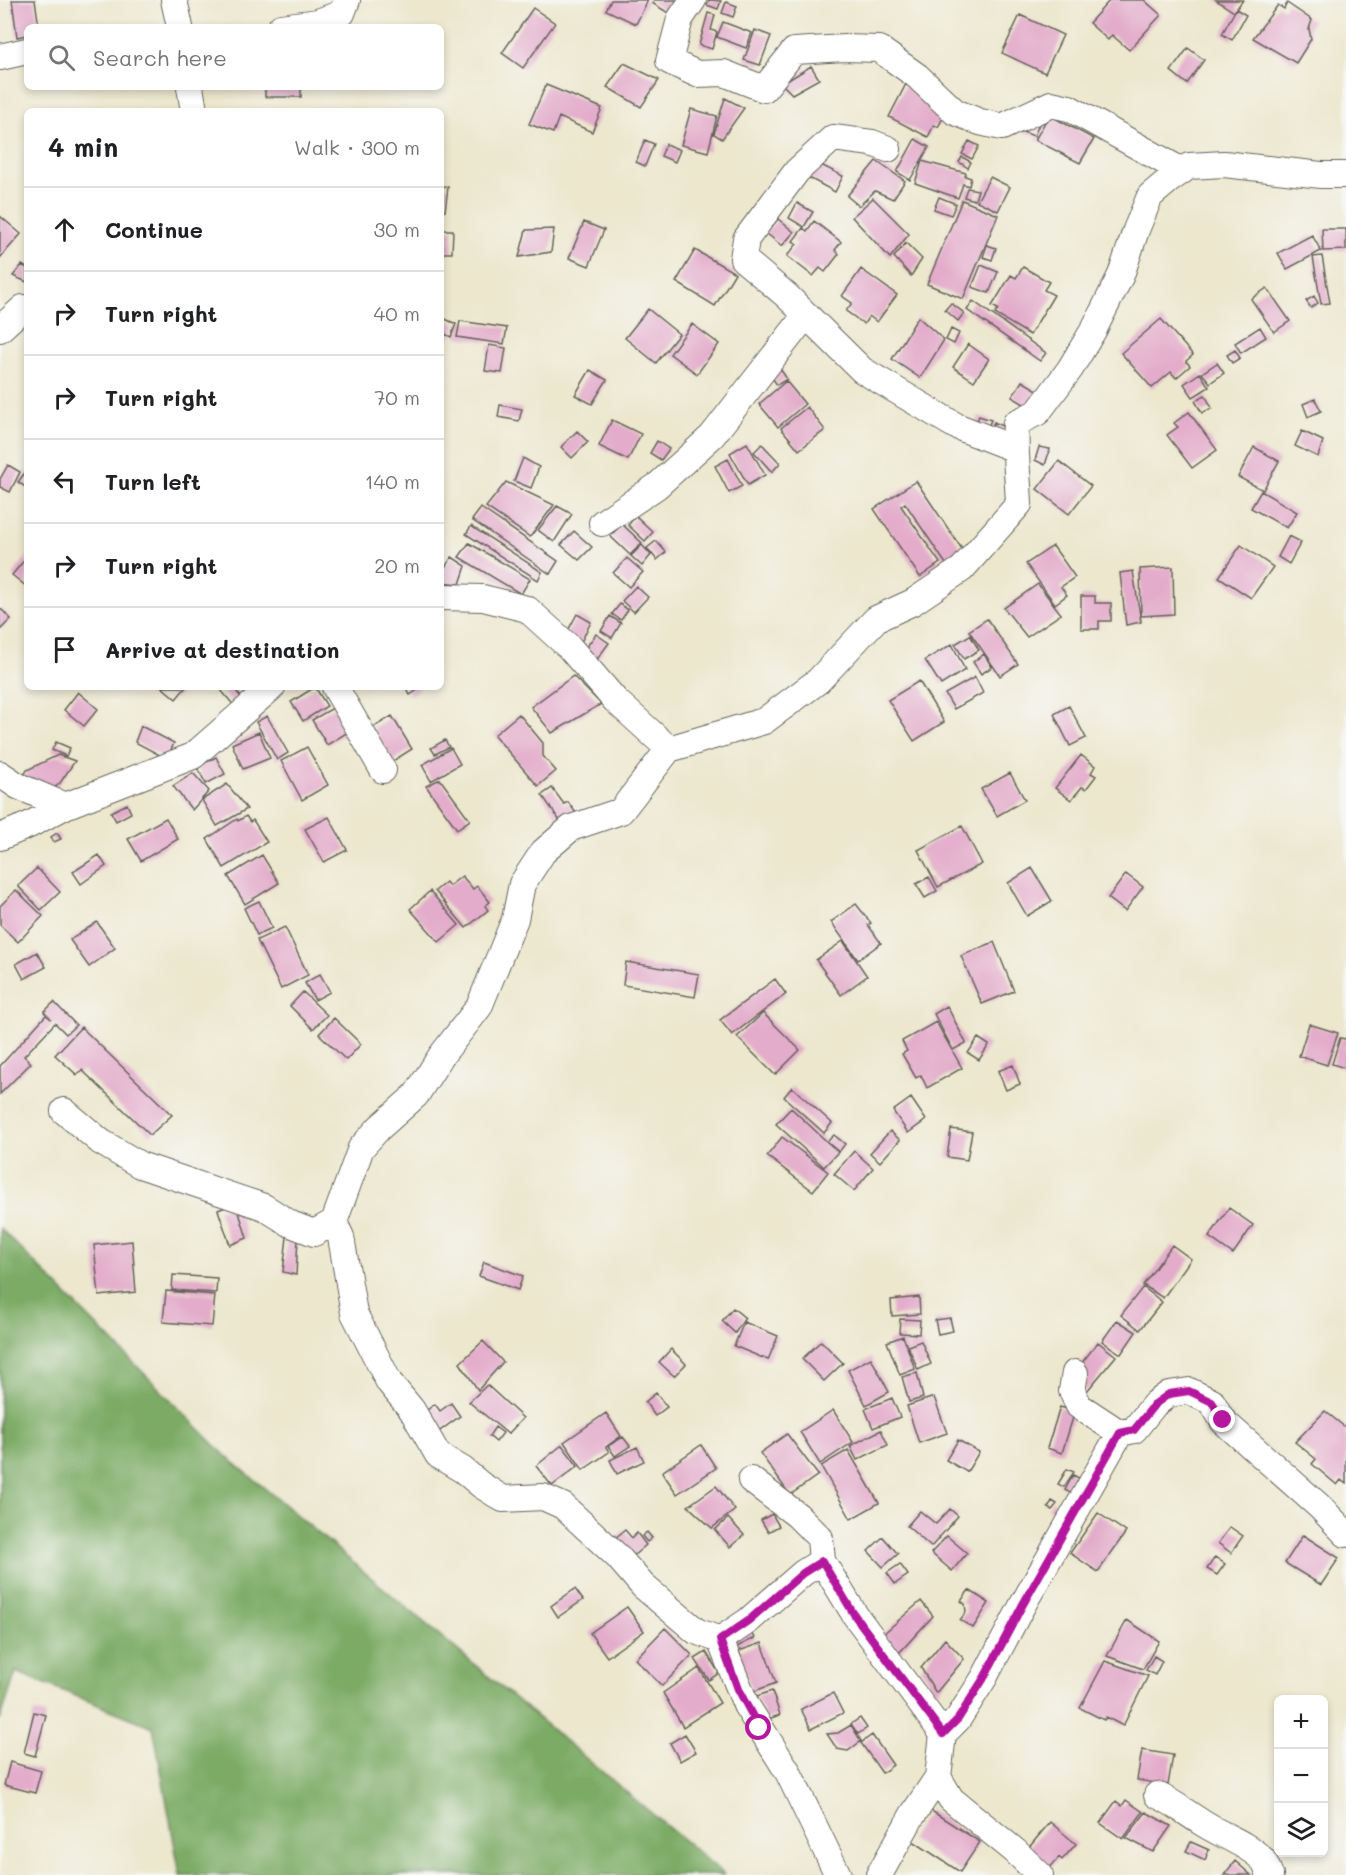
<!DOCTYPE html>
<meta charset="utf-8">
<style>
:root{--surface:#fff;--page:#f2f2f2;--text:#202124;--muted:#757577;--line:#e0e0e0}
body{margin:0;font-family:Mali,sans-serif;background:var(--page);color:var(--text)}
.controls{position:absolute;right:18px;bottom:18px;display:grid;overflow:hidden;border-radius:9px;box-shadow:0 3px 9px #0003}
.controls button{width:54px;height:54px;display:grid;place-items:center;padding:0;border:0;border-bottom:2px solid var(--line);background:var(--surface);color:var(--text);font:30px sans-serif}
.stop{position:absolute;width:18px;height:18px;margin:-14px;border:4px solid #b5179e;border-radius:50%;background:#fff}
.stop.end{background:#b5179e;border-color:#fff;box-shadow:0 2px 6px #0008}
.list{margin:0;padding:0;list-style:none}
h2{display:flex;justify-content:space-between;align-items:center;height:78px;margin:0;padding:0 24px;font-size:26px}
h2 small{font-size:20px;font-weight:400;color:var(--muted)}
.list li{display:grid;grid-template-columns:39px 1fr auto;gap:18px;align-items:center;box-sizing:border-box;height:84px;padding:0 24px;border-top:2px solid var(--line)}
.list b{display:block;font-size:22px;white-space:nowrap}
.list em{font-size:20px;font-style:normal;color:var(--muted)}
.icon{flex:none;width:33px;height:33px;fill:none;stroke:currentColor;stroke-width:2;stroke-linecap:round;stroke-linejoin:round}
.map{position:relative;flex:none;width:1346px;height:1875px;overflow:hidden}
.search{position:absolute;background:var(--surface);box-shadow:0 3px 9px #0003;left:24px;top:24px;width:420px;height:66px;display:flex;align-items:center;gap:15px;box-sizing:border-box;padding:0 21px;border-radius:9px;color:var(--muted);font-size:22px}
.panel{position:absolute;background:var(--surface);box-shadow:0 3px 9px #0003;left:24px;top:108px;width:420px;height:582px;border-radius:9px}
.map>svg:first-child{display:block}
.forest{fill:#7cab65;stroke:#4c6440;stroke-width:1.5}
.building{fill:#e3accb}
.lines{fill:none;stroke-linecap:round;stroke-linejoin:round}
.minor-casing{stroke:#65635a;stroke-width:28}
.minor{stroke:#fff;stroke-width:26}
.route{stroke:#b5179e;stroke-width:8}
</style>
<div class="map">
<svg width="1346" height="1875" viewBox="0 0 1346 1875">
<rect width="100%" height="100%" fill="#f6f6f2"/>
<filter id="ink" filterUnits="userSpaceOnUse"><feTurbulence type="fractalNoise" baseFrequency=".0167" numOctaves="2"/><feDisplacementMap in="SourceGraphic" scale="12" xChannelSelector="R" yChannelSelector="G"/><feConvolveMatrix kernelMatrix="1 2 1 2 8 2 1 2 1" color-interpolation-filters="sRGB"/></filter>
<filter id="wash" filterUnits="userSpaceOnUse"><feTurbulence type="fractalNoise" baseFrequency=".008" numOctaves="4" result="noise"/><feDisplacementMap in="SourceGraphic" scale="24" xChannelSelector="R" yChannelSelector="G"/><feGaussianBlur stdDeviation="1.35" result="paint"/><feColorMatrix in="noise" values="0 0 0 0 0 0 0 0 0 0 0 0 0 0 0 0 0 1.4 0 .05"/><feComposite in="paint" operator="in"/></filter>
<g filter="url(#wash)">
<rect width="100%" height="100%" fill="#ece7cd"/>
<path class="forest" d="M0,1228l225,227 500,420h-545l-27,-148 -137,-55 -16,49z"/>
<g id="blocks">
<path class="building" d="M12,0h23l4,27h-12v8l-10,2z
M611,0h37l-12,24 -30,-14z
M654,0h24l-8,14 -18,-11z
M709,0l12,1 -3,8 -11,-4z
M1110,0h34l17,15 -32,35 -17,-15 -4,5 -19,-17z
M1216,0h27l-9,12z
M726,2l11,4 -4,11 -11,-4z
M1287,3l25,17 -3,9 2,10 -15,24 -43,-25 25,-33 6,4z
M533,8l22,15 -32,45 -21,-15z
M1236,9l10,6 -14,25 -10,-6z
M708,13l7,2 -4,15 6,2 -5,17 -13,-4z
M1020,15l43,20 -18,38 -43,-20z
M723,22l29,11 -6,15 -29,-11z
M755,30l16,6 -11,29 -16,-5z
M1188,48l16,12 -17,24 -16,-13z
M624,63l35,17 -18,27 -34,-20z
M811,66l8,13 -27,15 -10,-10z
M906,84l26,13 14,15 -8,15 -4,-2 -6,12 -39,-20z
M546,85l56,23 -10,24 -33,-15 -6,16 -24,-9z
M265,87h36v10h-36z
M725,98l19,10 -22,31 -8,-5z
M691,109l26,7 -9,36 -27,-7z
M1049,115l45,24 -14,24 -45,-23z
M1025,119l14,5 -5,12 -14,-5z
M915,139l14,8 -19,33 -13,-8z
M645,140l9,4 -9,22 -9,-4z
M969,141l10,5 -7,13 -10,-5z
M666,144l14,6 -5,12 -14,-6z
M962,157l9,5 -3,6 -9,-6z
M876,161l29,20 -12,18 -18,-8 -16,15 -12,-10z
M922,161l44,12 -1,3 6,2 -2,8 -6,-2 -5,14 -43,-15z
M817,163l26,13 -8,16 -26,-14z
M990,177l20,10 -12,24 -21,-10z
M441,186l7,1 -3,24 -4,-1z
M967,188l11,2 -3,10 -11,-3z
M939,197l17,7 -5,11 -17,-6z
M873,198l36,36 -19,24 -38,-41z
M962,200l36,15 -35,84 -36,-15z
M797,203l16,9 -9,15 -15,-9z
M0,216l21,18 -21,24z
M778,219l16,13 -12,14 -16,-13z
M814,221l27,21 -6,8 4,4 -14,18 -5,-4 -7,8 -26,-20 10,-12 -4,-3 10,-13 4,3z
M584,222l20,8 -15,36 -20,-8z
M554,229l-3,23 -32,5 7,-27z
M1322,229h24v21l-23,1z
M441,230h12l-1,23h-11z
M1312,235l9,16 -34,18 -9,-16z
M906,243l16,16 -11,17 -17,-19z
M987,245l9,3 -4,12 -9,-3z
M695,250l40,23 -20,33 -39,-24z
M1322,256l8,47 -9,1 -8,-47z
M22,265l5,3v14l-14,-6z
M981,265l17,7 -9,21 -17,-6z
M1023,267l26,15 -5,8 10,5 -24,40 -35,-21 3,-5 -6,-3 19,-31 5,3z
M861,269l36,26 -20,27 -8,-6 -5,8 -18,-13 6,-8 -10,-7z
M1267,288l23,33 -16,11 -23,-33z
M1314,296l4,7 -7,5 -5,-7z
M973,301l73,52 -6,8 -73,-51z
M951,303l13,10 -6,8 -13,-11z
M648,309l31,25 -23,29 -31,-25z
M918,317l26,23 -24,38 -28,-19z
M443,318l13,6 -5,13 -10,-5z
M1161,319l32,36 -7,6 4,5 -14,12 -5,-6 -19,16 -31,-35z
M460,321l47,7 -3,16 -47,-7z
M692,324l27,20 -22,30 -27,-20z
M1260,327l6,10 -25,16 -6,-10z
M951,329l8,4 -5,11 -8,-4z
M968,344l21,15 -15,22 -21,-14z
M489,345l17,3 -4,25 -17,-2z
M1235,350l5,8 -8,5 -5,-8z
M1217,363l7,10 -14,10 -8,-10z
M779,367l8,12 -10,6 -8,-12z
M590,370l17,10 -15,24 -17,-9z
M1200,373l9,14 -16,10 -9,-13z
M786,381l19,23 -27,23 -19,-23z
M1022,381l17,10 -10,16 -17,-10z
M1205,395l7,13 -10,5 -7,-12z
M1315,399l6,12 -13,6 -5,-13z
M500,405l22,4 -3,12 -21,-4z
M807,407l18,23 -26,20 -18,-22z
M1189,412l28,38 -25,18 -25,-33 11,-8 -4,-4z
M979,416l12,4 -4,9 -12,-4z
M612,420l29,14 -13,26 -29,-14z
M994,422l14,7 -4,9 -14,-7z
M577,431l11,11 -16,16 -11,-11z
M1302,431l21,10 -5,16 -23,-11z
M657,441l12,8 -8,11 -11,-7z
M747,443l18,32 -17,10 -18,-32z
M762,444l18,19 -8,9 -18,-20z
M1039,447l11,2 -5,16 -10,-5z
M1254,447l25,14 -16,29 -25,-13z
M523,458l16,9 -8,21 -17,-7z
M728,459l14,27 -13,7 -14,-27z
M1059,461l32,25 -22,28 -32,-25z
M8,465l12,7 -10,20 -10,-5v-8z
M27,470v18l-9,-6z
M916,481l50,74 -18,12 -43,-64 -4,3 39,57 -20,14 -46,-68z
M506,482l48,23 -24,32 -44,-30z
M1261,491l36,21 -10,16 -36,-20z
M557,506l15,8 -18,28 -16,-12z
M481,508l77,53 -8,13 -78,-54z
M636,516l17,16 -8,9 -17,-16z
M622,524l20,19 -12,12 -20,-19z
M471,526l71,46 -4,8 -72,-46z
M574,531l18,16 -13,13 -18,-15z
M1289,536l12,6 -12,22 -11,-7z
M656,541l10,11 -9,8 -10,-12z
M469,543l61,36 -9,15 -62,-37z
M642,545l9,10 -9,11 -11,-10z
M1241,545l32,22 -22,31 -32,-21z
M1053,546l22,31 -14,10 6,8 -12,9 -29,-40z
M27,557v30l-15,-12z
M452,557l14,9 -6,18 -19,-2v-9z
M627,558l16,14 -14,15 -16,-14z
M1173,567l1,47 -33,2 -1,-47z
M1133,571l8,51 -15,3 -6,-52z
M1038,584l23,30 -34,23 -23,-29z
M636,586l12,11 -14,15 -12,-11z
M1081,596h14v7h16v18h-12v8h-18z
M620,604l8,6 -7,10 -9,-6z
M0,608l11,11 -11,11z
M577,614l14,8 -12,24 -15,-8z
M610,616l11,7 -9,15 -11,-7z
M987,619l31,45 -18,12 -31,-45z
M596,634l13,9 -14,19 -13,-9z
M970,635l9,15 -15,9 -9,-15z
M952,644l13,26 -24,15 -16,-25z
M984,654l8,13 -11,7 -8,-12z
M573,676l28,28 -49,29 -21,-26z
M975,677l8,16 -29,16 -9,-15z
M919,681l25,41 -30,19 -26,-41z
M162,687h24l-10,12z
M223,687h10l11,14 -8,7 -16,-19z
M315,687l12,19 -24,15 -12,-19z
M405,687h17l-12,8z
M78,692l20,17 -14,17 -20,-16z
M338,705l15,24 -26,16 -15,-25z
M1069,706l17,32 -16,8 -16,-32z
M519,714l24,29v13l13,15 -18,15 -44,-51z
M267,716l21,37 -11,7 -21,-38z
M392,716l20,33 -19,12 -21,-33z
M141,726l33,17 -7,16 -32,-17z
M259,732l11,26 -27,11 -11,-25z
M445,740l4,7 -14,7 -4,-6z
M56,742l14,6 -4,8 -14,-6z
M307,747l21,38 -26,15 -21,-39z
M451,748l9,16 -29,17 -9,-16z
M58,755l17,6 -15,22 -14,12 -25,-14 6,-11z
M1081,755l14,11 -4,7 5,3 -10,13 -4,-2 -11,13 -16,-12z
M216,757l9,17 -19,10 -9,-17z
M193,773l16,18 -17,19 -19,-24z
M1010,773l15,27 -28,16 -16,-27z
M440,779l30,41 -13,9 -31,-43z
M227,784l20,25 -30,17 -15,-26z
M552,788l12,16 4,-2 8,11 -14,11 -20,-29z
M127,804l4,9 -15,8 -5,-9z
M246,816l4,6 3,-2 14,22 -43,26 -17,-29 30,-20 1,2z
M329,817l18,33 -23,12 -19,-33z
M166,818l12,21 -37,22 -13,-22z
M962,826l20,38 -44,23 -20,-37z
M57,833l4,6 -7,3 -3,-5z
M99,855l7,11 -25,18 -8,-12z
M262,855l17,28 -34,21 -17,-28z
M37,868l23,24 -19,18 -23,-24z
M1032,868l20,33 -25,15 -19,-33z
M1126,874l17,13 -18,24 -17,-13z
M462,876l11,13 4,-3 13,16 -5,4 3,4 -22,18 -31,-37 11,-9 3,4z
M929,877l8,14 -12,7 -9,-14z
M16,890l27,26 -25,26 -18,-17v-19z
M430,891l29,34 -20,17 -29,-33z
M259,901l13,27 -15,7 -13,-27z
M856,904l15,19 -3,2 13,18 -23,17 -27,-38z
M97,922l18,26 -26,19 -19,-27z
M285,927l23,48 -27,14 -24,-49z
M843,941l24,35 -26,19 -25,-35z
M994,942l20,49 -32,13 -21,-48z
M37,952l9,15 -22,12 -8,-15z
M626,962l73,12 -4,23 -72,-12z
M320,974l10,18 -15,8 -10,-17z
M775,979l11,15 -54,41 -12,-15z
M303,992l24,23 -14,14 -23,-23z
M54,1002l22,23 -10,9 -11,-11 -31,33 7,7 -31,31v-28l46,-51 5,4 -7,-7z
M947,1006l19,37 -13,7 -19,-36z
M763,1013l37,37 -25,25 -38,-38z
M334,1018l27,26 -15,16 -27,-26z
M936,1022l26,46 -35,20 -6,-13 -5,3 -14,-24 5,-3 -5,-10z
M1309,1024l29,9 -11,32 -28,-9z
M81,1027l91,88 -22,20 -68,-65 -5,5 -22,-20z
M978,1038l11,7 -10,15 -11,-7z
M1340,1038l6,1 -1,29 -13,-4z
M1013,1065l7,19 -14,6 -8,-19z
M792,1087l40,36 -8,10 -40,-36z
M911,1098l15,22 -18,13 -15,-22z
M791,1108l47,44 -14,15 -48,-43z
M951,1129l21,3 -5,28 -20,-3z
M890,1131l10,9 -20,22 -10,-9z
M834,1135l11,9 -6,8 -12,-10z
M782,1137l46,35 -15,19 -46,-35z
M854,1151l19,17 -19,23 -20,-17z
M236,1203l11,35 -17,7 -12,-35z
M1229,1208l24,17 -20,29 -24,-17z
M287,1237l11,1 -2,37 -13,-3z
M132,1241l4,51 -37,4 -5,-51z
M1172,1245l19,14 -28,39 -20,-13z
M484,1262l39,14 -5,14 -39,-14z
M173,1275l44,3 -1,15 -44,-3z
M1143,1287l19,15 -22,28 -19,-15z
M166,1291l49,4 -3,31 -49,-4z
M919,1297l1,17 -28,2 -1,-16z
M733,1308l12,10 -10,15 -13,-12z
M950,1318l3,13 -15,3 -3,-14z
M900,1319l20,1 -1,14 -20,-1z
M1117,1320l19,12 -15,22 -19,-13z
M744,1322l34,14 -10,24 -34,-14z
M903,1336l12,33 -15,6 -13,-33z
M483,1341l20,21 -25,28 -18,-27z
M821,1341l22,22 -19,18 -22,-22z
M921,1341l10,23 -13,6 -10,-24z
M1098,1342l18,14 -29,35 -17,-13z
M671,1349l15,15 -12,12 -15,-14z
M871,1358l18,34 -23,13 -18,-35z
M917,1373l6,25 -14,4 -7,-25z
M487,1385l36,33 -15,16 -39,-32z
M656,1393l11,14 -12,9 -10,-14z
M934,1397l13,36 -28,10 -12,-37z
M892,1398l8,19 -27,11 -8,-19z
M451,1403l9,13 -23,17 -15,-19 13,-10 5,7z
M1060,1407l15,4 -13,42 -15,-5z
M833,1410l20,32 -33,22 -20,-32z
M1325,1411l21,17v56l-5,-4 -4,5 -25,-21 4,-5 -21,-17z
M606,1413l15,23 -15,11 3,5 -26,18 -19,-28z
M495,1427l8,6 -7,9 -7,-6z
M881,1430l7,15 -31,15 -7,-14z
M787,1434l31,41 -28,20 -30,-42z
M623,1437l7,9 -15,10 -7,-10z
M958,1440l21,12 -12,20 -21,-12z
M562,1445l16,21 -26,20 -16,-20z
M701,1445l15,23 -39,26 -15,-22z
M637,1447l7,14 -27,13 -7,-14z
M848,1450l31,53 -28,16 -30,-53z
M1067,1469l7,3 -10,15 -6,-3z
M1073,1475l6,3 -7,16 -7,-4z
M716,1486l19,24 -23,18 -24,-22z
M1052,1501l5,3 -5,6 -4,-2z
M950,1509l8,7 -27,31 -24,-21 13,-15 16,13z
M1098,1513l28,19 -28,40 -28,-19z
M772,1514l7,12 -11,6 -7,-12z
M728,1518l16,17 -14,12 -15,-17z
M1230,1527l13,9 -12,17 -13,-10z
M625,1530l7,8 5,-5 9,12 -20,17 -16,-20z
M647,1532l5,6 -5,4 -5,-6z
M1303,1535l36,23 -18,27 -36,-22z
M947,1536l20,17 -15,18 -21,-18z
M883,1537l15,17 -15,13 -15,-16z
M1215,1557l10,7 -8,11 -10,-6z
M900,1564l8,11 -13,9 -8,-11z
M575,1589l8,11 -25,17 -7,-11z
M969,1590l20,13 -16,25 -13,-8 6,-8 -1,-8 -4,-3z
M921,1601l12,15 -34,37 -16,-19z
M627,1607l17,24 -37,26 -17,-24z
M1127,1620l32,21 -16,28 -36,-13z
M749,1627l6,11 -18,9 -5,-11z
M665,1628l27,27 -30,31 -27,-27z
M945,1639l19,20 -28,34 -15,-25z
M762,1643l14,40 -24,9 -13,-41z
M706,1652l13,21 -10,7 -14,-21z
M1154,1656l8,5 -7,14 -9,-5z
M1105,1661l43,15 -25,50 -17,-9 -2,3 -24,-12z
M699,1668l21,35 -37,24 -20,-34z
M772,1691l8,24 -15,5 -8,-24z
M833,1693l10,20 -32,16 -10,-20z
M34,1712l12,3 -11,41 -11,-3z
M860,1718l7,10 -9,6 -7,-10z
M851,1725l10,16 -13,10 -11,-2 -10,-15 11,-1z
M685,1734l11,18 -16,9 -10,-18z
M872,1735l21,30 -11,8 -21,-30z
M1142,1750l31,5 -5,30 -31,-5z
M10,1762l31,9 -6,22 -31,-8z
M1126,1800l17,12 -20,27 -23,-16 16,-22 6,5z
M930,1810l50,32 -20,30 -50,-33z
M1146,1812l25,14 -18,26 -27,-14z
M1050,1822l26,22 -14,16 -3,-3 -10,12 -23,-18z
M1191,1842l18,8 -4,10 -19,-9z
M1235,1861l16,14h-27z"/>
</g>
</g>
<g filter="url(#ink)">
<use href="#blocks" fill-opacity="0" stroke="#65635a" stroke-width="1.5"/>
<g class="lines">
<defs>
<path id="minor" d="M174,0l6,27
M693,0l-13,19 -11,42 28,13 27,-1 40,16 30,-38 51,-3 34,1 38,27 38,36 25,10 22,5 49,-23 18,4 113,63
M281,27l37,-5 24,-9 5,-13
M0,57l27,-6
M190,87l4,24
M888,149l-16,-6 -39,-5 -36,33 -51,68 -3,20 44,37 75,74 94,56 59,23
M0,329l23,-21h4
M602,523l55,-37 55,-50 94,-121
M441,597l42,1 44,11 43,39 45,52 54,49
M335,687l48,83
M0,774l18,12 47,20
M0,837l29,-12 36,-19 128,-50 79,-69
M64,1111l37,31 39,23 124,42 27,17 23,9 20,-11 27,-74 18,-20 37,-33 25,-39 38,-49 36,-88 7,-35 21,-32 28,-24 50,-17 48,-62 95,-28 54,-40 58,-62 37,-17 49,-33 57,-65c-1,-28 -5,-54 -3,-81l22,-11 32,-43 24,-40 27,-54 15,-45 14,-34 19,-16 20,-14 35,-2 97,11h25
M334,1222l7,15 13,76 35,69 23,28 26,45 25,15 18,15 22,14 40,-2 20,9 55,51 25,29 53,45 24,9 26,65 42,67 50,103
M1075,1373l-3,18 7,15 41,27 14,-3 21,-26 14,-10 20,-3 23,11 11,19 97,86 26,27
M822,1561l33,54 88,119 -5,43 13,22 64,52 25,24
M720,1640l28,-19 55,-48 19,-12 -2,-23 -23,-23 -46,-35
M943,1734l15,-15 26,-41 38,-72 98,-173
M1157,1795c16,7 29,18 44,27 19,13 43,20 60,36 5,5 6,11 9,17
M879,1875l33,-59 26,-39"/>
</defs>
<use href="#minor" class="minor-casing"/>
<use href="#minor" class="minor"/>
</g>
</g>
<g class="lines" filter="url(#ink)">
<path class="route" d="M759,1728l-21,-39 -18,-49 28,-19 55,-48 19,-12 33,55 88,118 15,-15 26,-41 38,-72 98,-173 14,-3 21,-26 14,-10 20,-3 23,11 11,18"/>
</g>
</svg>
<div class="controls">
<button>+</button>
<button>−</button>
<button><svg class="icon" aria-label="layers" viewBox="0 0 24 24"><path d="M12 4l9 5-9 5-9-5zM3 14l9 5 9-5"/></svg></button>
</div>
<div class="stop" style="left:759px;top:1728px"></div>
<div class="stop end" style="left:1223px;top:1420px"></div>
<div class="search"><svg class="icon" aria-label="search" viewBox="0 0 24 24"><circle cx="10" cy="10" r="6"/><path d="M15 15l6 6"/></svg>Search here</div>
<section class="panel">
<h2>4 min<small>Walk · 300 m</small></h2>
<ul class="list">
<li><svg class="icon" aria-label="ahead" viewBox="0 0 24 24"><path d="M12 20V5M6 11l6-6 6 6"/></svg><div><b>Continue</b></div><em>30 m</em></li>
<li><svg class="icon" aria-label="right" viewBox="0 0 24 24"><path d="M7 20v-9h11M14 6l5 5-5 5"/></svg><div><b>Turn right</b></div><em>40 m</em></li>
<li><svg class="icon" aria-label="right" viewBox="0 0 24 24"><path d="M7 20v-9h11M14 6l5 5-5 5"/></svg><div><b>Turn right</b></div><em>70 m</em></li>
<li><svg class="icon" aria-label="left" viewBox="0 0 24 24"><path d="M17 20v-9H6M10 6l-5 5 5 5"/></svg><div><b>Turn left</b></div><em>140 m</em></li>
<li><svg class="icon" aria-label="right" viewBox="0 0 24 24"><path d="M7 20v-9h11M14 6l5 5-5 5"/></svg><div><b>Turn right</b></div><em>20 m</em></li>
<li><svg class="icon" aria-label="arrive" viewBox="0 0 24 24"><path d="M6 21V4h12l-3 4 3 4H6"/></svg><div><b>Arrive at destination</b></div></li>
</ul>
</section>
</div>
